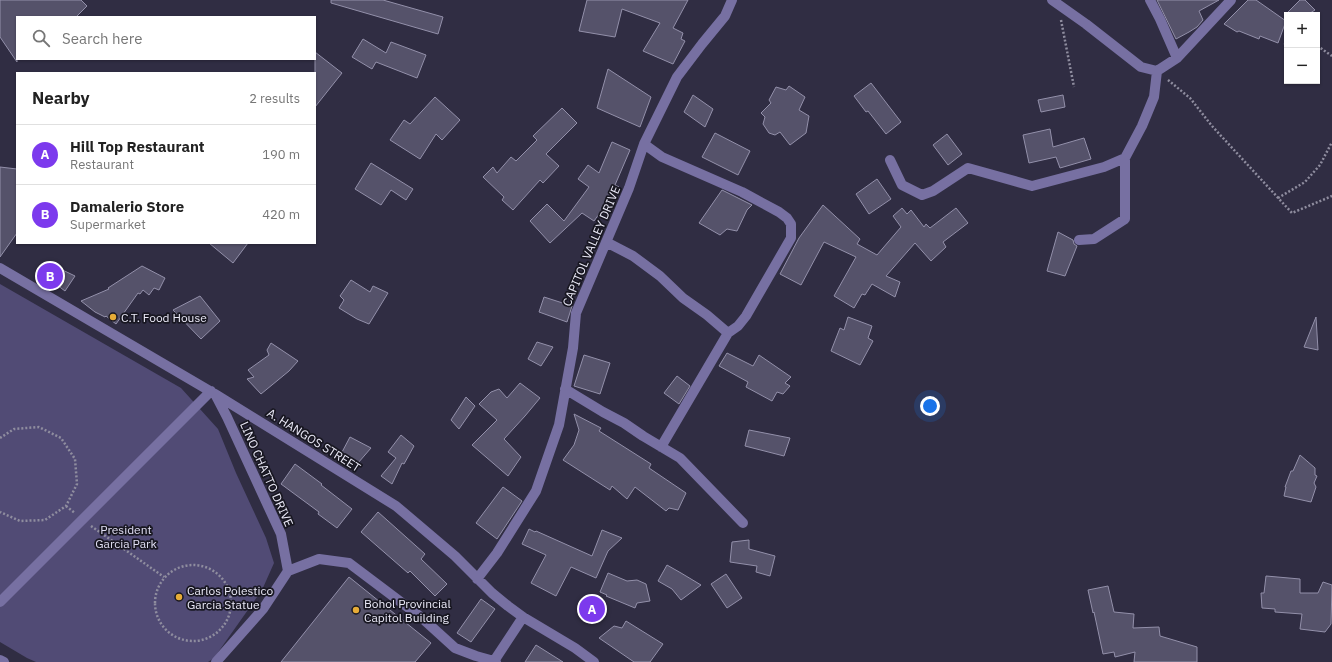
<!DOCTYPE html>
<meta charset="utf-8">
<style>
:root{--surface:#fff;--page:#f2f2f2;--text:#222;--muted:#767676;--line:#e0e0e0;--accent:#7c3aed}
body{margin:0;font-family:"IBM Plex Sans",sans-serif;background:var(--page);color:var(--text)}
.controls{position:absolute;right:12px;top:12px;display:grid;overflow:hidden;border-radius:0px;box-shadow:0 1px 3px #0004}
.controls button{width:36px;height:36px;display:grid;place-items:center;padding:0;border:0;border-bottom:1px solid var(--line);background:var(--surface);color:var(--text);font:20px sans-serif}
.you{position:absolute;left:930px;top:406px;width:14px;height:14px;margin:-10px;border:3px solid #fff;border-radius:50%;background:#1a73e8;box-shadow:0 0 0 6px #1a73e833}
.badge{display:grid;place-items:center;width:26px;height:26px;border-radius:50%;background:var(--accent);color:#fff;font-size:13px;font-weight:700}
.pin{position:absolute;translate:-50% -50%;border:2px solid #fff;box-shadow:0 1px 4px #0006}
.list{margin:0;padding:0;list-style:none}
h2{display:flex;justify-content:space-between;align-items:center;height:52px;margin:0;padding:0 16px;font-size:17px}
h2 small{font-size:13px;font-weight:400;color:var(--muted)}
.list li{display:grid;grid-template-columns:26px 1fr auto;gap:12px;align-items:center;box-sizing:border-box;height:60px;padding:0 16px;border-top:1px solid var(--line)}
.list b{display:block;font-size:15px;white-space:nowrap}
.list p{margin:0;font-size:13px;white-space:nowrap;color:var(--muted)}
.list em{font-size:13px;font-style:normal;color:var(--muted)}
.icon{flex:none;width:22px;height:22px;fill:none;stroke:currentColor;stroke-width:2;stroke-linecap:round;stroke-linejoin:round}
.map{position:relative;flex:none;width:1332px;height:662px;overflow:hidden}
.search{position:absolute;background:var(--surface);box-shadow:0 1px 3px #0004;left:16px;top:16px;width:300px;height:44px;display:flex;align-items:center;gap:10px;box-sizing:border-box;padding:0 14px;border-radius:0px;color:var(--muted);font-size:15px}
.panel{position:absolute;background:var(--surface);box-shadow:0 1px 3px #0004;left:16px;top:72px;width:300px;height:172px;border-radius:0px}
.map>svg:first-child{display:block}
.green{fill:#514b75}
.building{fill:#55526a;stroke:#9390aa}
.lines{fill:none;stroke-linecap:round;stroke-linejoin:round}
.path{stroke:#8f8d9f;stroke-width:2.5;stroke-dasharray:2 2;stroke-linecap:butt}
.minor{stroke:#7770a2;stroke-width:10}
.poi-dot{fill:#e7ac37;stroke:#181721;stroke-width:1.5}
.labels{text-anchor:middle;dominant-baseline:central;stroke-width:3.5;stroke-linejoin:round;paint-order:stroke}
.street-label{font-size:12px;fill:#ebeaf8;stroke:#181721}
.poi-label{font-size:12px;fill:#ebeaf8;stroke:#181721;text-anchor:start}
.park-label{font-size:12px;fill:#e0def3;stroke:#181721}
</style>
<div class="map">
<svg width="1332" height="662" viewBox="0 0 1332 662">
<rect width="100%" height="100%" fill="#302d43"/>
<path class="green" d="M0,284l181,104 37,41 18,44 30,65 8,25 -12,27 -48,68 -6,4h-172l-9,-4 -27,-16z"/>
<path class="building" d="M0,0h81l6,6 -11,11h-59v45l-17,-25z
M331,0h52l60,17 -5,17 -107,-31z
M587,0h101l-15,28 10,5 -2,6 4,2 -12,23 -30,-13 17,-28 -38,-14 -7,28 -36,-6z
M1157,0h62l-20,11 4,9 -6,7 -8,5 -13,7z
M1248,0h8l30,21 -8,22 -18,-7 -1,3 -20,-8 -2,1 -13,-8z
M1300,0h5l10,10 -8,5h-22z
M363,39l23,14 5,-11 35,13 -9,23 -41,-16 -4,7 -20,-12z
M315,52l27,21 -27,34z
M608,69l43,28 -11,30 -43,-19z
M871,83l30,39 -15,12 -18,-23 -2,1 -12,-16z
M789,86l16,11 -6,13 10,6 -3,17 -16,12 -10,-13 -5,3 -6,-2 -6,-9 2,-7 -4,-4 10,-10 -2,-3 7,-13 10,3z
M693,95l20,14 -8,18 -21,-15z
M1063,95l2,12 -24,5 -3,-12z
M435,97l25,23 -18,20 -6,-6 -16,25 -30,-19 14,-20 6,4z
M562,108l15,15 -31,31 13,12 -16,17 -3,-3 -27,30 -11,-10 2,-3 -21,-20 10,-10 4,6 14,-16 5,4 21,-21 -4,-4z
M1050,129l3,18 31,-9 7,21 -31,9 -4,-11 -27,6 -6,-28z
M715,133l35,18 -12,24 -36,-18z
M947,134l15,20 -14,11 -15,-20z
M612,142l18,8 -15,35 4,2 -25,34 -12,-8 -32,30 -20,-22 17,-17 17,17 25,-34 -11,-8 10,-14 11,8z
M371,163l42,26 -7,11 -15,-10 -10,15 -26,-16z
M0,167l17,2v64l-17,24z
M877,179l14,20 -22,15 -13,-20z
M722,190l30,15 -5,5 -10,21 -10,-2 -7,6 -21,-12z
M823,205l37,34 -3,5 20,11 24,-28 -8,-11 9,-8 5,6 4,-4 13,17 2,-3 4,4 26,-20 12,15 -25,19 3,5 -15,14 -16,-18 -29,33 14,6 -5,15 -23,-13 -7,11 -3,-1 -8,14 -20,-12 22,-39 -32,-15 -23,43 -21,-11 19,-36z
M1058,232l15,8 1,4 3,2 -12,30 -18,-5z
M209,243h39l-15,20z
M48,263l27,13 -10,15 -12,-9 -1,2 -13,-8z
M142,266l23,12 -6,12 -5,-2 -5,7 -6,-5 -3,4 -2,-1 -22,31 -10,-8 -1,1 -10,-5 -14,-11 28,-12 -1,-1z
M351,280l19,12 3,-6 15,7 -19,31 -12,-5 -18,-11 5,-8 -4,-4z
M200,296l20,25 -19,18 -28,-29z
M544,297l28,9 -5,16 -28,-10z
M848,317l24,9 -4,12 5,3 -13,24 -29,-14 9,-23 4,2z
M1316,317l2,33 -14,-3z
M537,342l16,5 -12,19 -13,-7z
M271,343l27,18 -9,10 -28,23 -14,-15 7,-2 -6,-7 21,-15 -2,-5z
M727,353l26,13 6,-11 32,22 -6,6 5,3 -7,8 -6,-2 -5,9 -26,-14 2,-5 -29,-16z
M584,355l26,8 -10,31 -26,-8z
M677,376l13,10 -11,18 -15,-11z
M520,383l20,15 -15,18 -21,23 17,18 -13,19 -36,-31 25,-25 -18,-16 12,-12 8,-3 8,9z
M466,397l9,9 -16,23 -8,-9z
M574,414l27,14 -2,3 52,33 -2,4 37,25 -8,17 -9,-2 -3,3 -31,-24 -8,12 -15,-13 -2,4 -47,-30 11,-15 5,-15z
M749,430l41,8 -6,18 -39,-10z
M401,435l13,11 -10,18 -2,-1 -10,21 -11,-8 15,-18 -8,-6z
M350,437l21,11 -13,15 -17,-9z
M1300,455l15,13v7l2,1 -3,7 2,4 -5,15 -27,-6 2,-9h-1l6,-16h2z
M295,464l27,20 -1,1 31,24 -15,19 -19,-14 1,-2 -38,-28z
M503,487l19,14 -25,38 -21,-16z
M378,512l47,42 -4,5 26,25 -12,12 -25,-25 -2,2 -47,-41z
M529,529l6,3 1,-1 56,25 10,-26 20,8 -14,13 -12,27 -25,-11 -15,29 -25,-13 15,-28 -24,-11z
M749,540v9l26,7 -5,20 -14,-4 1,-6 -27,-4 2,-20z
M667,565l14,8 20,12 -20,15 -9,-11 -14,-8z
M608,573l19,8 10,-1 9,4 4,17 -13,2 -2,5 -29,-12 1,-1 -7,-3z
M726,574l16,24 -15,10 -16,-24z
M1266,576l34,3v14h18l5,-11 9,3 -1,39 -6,8 -25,-3 2,-15 -27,-2v-3l-13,-1 -1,-15h3z
M349,577l82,66 -16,19h-134z
M1108,586l6,26 20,2 -1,14 26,-1 1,9 37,11v15h-63l1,-10 -20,5 -1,-5 -11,2 -9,-42 -1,1 -5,-23z
M481,599l14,10 -24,33 -14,-9z
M626,621l37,23 -13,18h-16l-35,-24 15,-12 8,2z
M536,645l27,17h-38z"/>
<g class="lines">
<path class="path" d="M1061,20l13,67
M1284,43l3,1
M1317,47h2l13,9
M1168,80l22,18 22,28 80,87 40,-17
M1278,198l27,-16 15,-17 12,-23
M0,438l14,-9 25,-2 22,11 14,21 2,25 -11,22 -21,14 -25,1 -20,-9
M66,506l9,7
M91,526l73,51
M155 603a38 38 0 1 1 76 0a38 38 0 1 1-76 0Z"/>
<path class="minor" d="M1052,0l34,24 55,43 16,4 20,-13 54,-58
M1150,0l10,19 17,39
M890,160l12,25 20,10 11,-4 35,-23 64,18 72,-19 21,-9 17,-32 12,-29 3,-26
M1079,240l15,-1 31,-20v-61
M606,242l27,14 27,20 23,22 24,17 21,18 10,-7 8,-10 45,-78v-14l-4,-6 -8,-6 -37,-20 -80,-35 -18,-13
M0,268l215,126 181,112 59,50 37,37 16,13 15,11 52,31 19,14
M565,389l38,23 21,11 19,13 37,22 63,65
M215,394l12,23 54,117 7,37 -25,38 -47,53
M661,447l67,-114
M288,571l31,-12 30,4 73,55 33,30 21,8 18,5
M477,579l20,-26 39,-62 23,-66 14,-77 3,-35 53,-125 15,-44 33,-67 25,-33 23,-28 7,-16
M0,602l211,-211
M0,660l4,2
M496,662l-2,-1 29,-44"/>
</g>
<g class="poi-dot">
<circle cx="113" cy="317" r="4"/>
<circle cx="179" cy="597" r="4"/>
<circle cx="356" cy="610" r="4"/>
</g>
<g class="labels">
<g class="street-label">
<text transform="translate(591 246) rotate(-67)">CAPITOL VALLEY DRIVE</text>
<text transform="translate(314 440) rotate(32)">A. HANGOS STREET</text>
<text transform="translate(267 474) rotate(66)">LINO CHATTO DRIVE</text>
</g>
<g class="poi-label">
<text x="121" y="317">C.T. Food House</text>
<text x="187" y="590">Carlos Polestico<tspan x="187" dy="14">Garcia Statue</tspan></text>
<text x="364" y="603">Bohol Provincial<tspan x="364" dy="14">Capitol Building</tspan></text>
</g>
<g class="park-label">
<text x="126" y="529">President<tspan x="126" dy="14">Garcia Park</tspan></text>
</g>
</g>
</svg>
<div class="controls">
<button>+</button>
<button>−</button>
</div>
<div class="you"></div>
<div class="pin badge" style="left:592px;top:609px">A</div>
<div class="pin badge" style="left:50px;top:276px">B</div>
<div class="search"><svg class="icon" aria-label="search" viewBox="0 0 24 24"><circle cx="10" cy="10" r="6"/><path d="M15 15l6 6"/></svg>Search here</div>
<section class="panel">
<h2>Nearby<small>2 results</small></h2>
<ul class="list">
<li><span class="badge">A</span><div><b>Hill Top Restaurant</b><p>Restaurant</p></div><em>190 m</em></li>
<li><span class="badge">B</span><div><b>Damalerio Store</b><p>Supermarket</p></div><em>420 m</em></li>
</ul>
</section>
</div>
